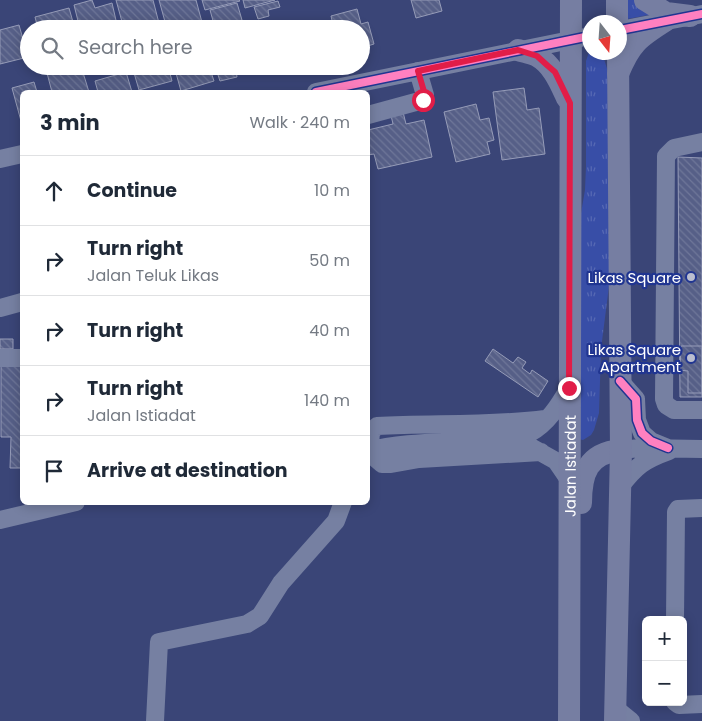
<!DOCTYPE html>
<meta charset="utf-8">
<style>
:root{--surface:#fff;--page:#f2f2f3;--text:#1f2937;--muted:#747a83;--line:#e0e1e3}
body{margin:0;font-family:Poppins,sans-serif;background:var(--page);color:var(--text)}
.controls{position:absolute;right:15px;bottom:15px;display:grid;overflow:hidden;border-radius:8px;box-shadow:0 2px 12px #0003}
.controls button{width:45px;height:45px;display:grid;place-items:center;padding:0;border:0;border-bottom:1px solid var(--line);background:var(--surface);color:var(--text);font:25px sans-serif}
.compass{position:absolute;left:582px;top:15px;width:45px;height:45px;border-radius:50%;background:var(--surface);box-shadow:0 2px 12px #0003;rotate:163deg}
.stop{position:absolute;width:15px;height:15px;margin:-11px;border:4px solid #e11d48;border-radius:50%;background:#fff}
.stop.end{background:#e11d48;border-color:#fff;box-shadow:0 1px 5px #0008}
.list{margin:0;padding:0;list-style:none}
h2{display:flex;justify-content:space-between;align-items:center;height:65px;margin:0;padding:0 20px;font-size:21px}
h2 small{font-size:16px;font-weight:400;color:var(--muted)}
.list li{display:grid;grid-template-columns:32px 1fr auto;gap:15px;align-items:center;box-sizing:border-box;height:70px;padding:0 20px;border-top:1px solid var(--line)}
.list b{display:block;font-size:19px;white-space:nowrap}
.list p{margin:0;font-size:16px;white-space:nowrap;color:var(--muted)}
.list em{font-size:16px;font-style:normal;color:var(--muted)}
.icon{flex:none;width:28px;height:28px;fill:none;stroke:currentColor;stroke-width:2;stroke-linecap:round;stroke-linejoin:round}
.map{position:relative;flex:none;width:702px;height:721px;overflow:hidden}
.search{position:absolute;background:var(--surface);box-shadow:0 2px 12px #0003;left:20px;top:20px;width:350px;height:55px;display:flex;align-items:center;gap:12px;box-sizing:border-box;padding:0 18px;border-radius:28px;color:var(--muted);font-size:19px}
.panel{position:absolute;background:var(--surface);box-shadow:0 2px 12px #0003;left:20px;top:90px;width:350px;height:415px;border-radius:8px}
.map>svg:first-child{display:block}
.grass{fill:url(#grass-tufts)}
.building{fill:url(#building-back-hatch);stroke:#969cb8}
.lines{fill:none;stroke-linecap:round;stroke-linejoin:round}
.minor{stroke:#7680a2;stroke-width:18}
.major{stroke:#767ea2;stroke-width:22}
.cycleway-casing{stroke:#203591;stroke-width:11}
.cycleway{stroke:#ff80c0;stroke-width:8}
.route{stroke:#e11d48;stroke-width:6}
.poi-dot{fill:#babecf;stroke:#203591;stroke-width:2}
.labels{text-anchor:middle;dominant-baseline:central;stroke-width:4.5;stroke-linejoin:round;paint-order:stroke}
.poi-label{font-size:15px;fill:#fff;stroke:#203591;text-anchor:end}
.street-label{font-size:15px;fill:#fff;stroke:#203591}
</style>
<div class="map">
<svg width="702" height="721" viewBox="0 0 702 721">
<defs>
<pattern id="grass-tufts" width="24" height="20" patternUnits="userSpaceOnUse" patternTransform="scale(1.25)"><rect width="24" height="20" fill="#384ea7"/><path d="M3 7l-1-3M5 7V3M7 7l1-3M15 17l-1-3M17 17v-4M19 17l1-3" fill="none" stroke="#5669b4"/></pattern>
<pattern id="building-back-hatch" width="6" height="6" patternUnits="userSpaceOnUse" patternTransform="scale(1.25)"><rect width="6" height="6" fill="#565f87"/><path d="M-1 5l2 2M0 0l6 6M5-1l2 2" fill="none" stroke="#6f7799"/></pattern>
</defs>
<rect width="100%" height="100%" fill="#3a4577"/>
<path class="grass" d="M626,0h14l19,13 -32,6z
M589,52l10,1 5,6 5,16v211l-8,63 -2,64 -5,17 -3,5 -8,5 -4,-1 -1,-208 7,-41 1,-23v-106z"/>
<path class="building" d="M92,0l3,8 17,-5 6,26h-38l-6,-24z
M116,0h37l7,27 -8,2h-28z
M159,0h37l7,26 -10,3h-26z
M202,0h37l1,1 -35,9z
M243,0h32l-30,8z
M411,0h28l3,11 -26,7z
M278,1l2,6 -12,3 1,6 -11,3 -4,-12z
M237,3l5,17 -27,8 -5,-18z
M69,8l6,21h-37l-3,-12z
M357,9l4,15 7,-2 6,22 -13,4v-19h-27l-3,-13z
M327,23l1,6h-27z
M19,25l9,32 -28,7v-34z
M72,66h9l8,26h-37l-5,-19z
M132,66h36l4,15 -33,9z
M174,66h35l5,15 -33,10z
M215,66h34l-13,4 1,7 -17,4z
M259,66h18l-17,5z
M300,66h19v1l-18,4z
M126,72l6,20h-34l-3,-11z
M34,82l3,10h-15v28l-1,1 -9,-33z
M524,88l3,22 12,-2 6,46 -43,6 -9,-68z
M476,104l4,16 9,-2 5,22 -7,2 3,12 -34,8 -12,-50z
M402,108l4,16 18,-4 8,37 -54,12 -4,-15 -6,1v-25l25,-6 -3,-13z
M678,157l24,1v239h-22z
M0,339h13v10h-13z
M681,346h21v47h-14v-22l-8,-1z
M493,349l20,14 5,-6 8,5 -4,6 8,6 2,-4 16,11 -10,16 -53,-36z
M1,361l21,1v106h-12l1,-31h-10z"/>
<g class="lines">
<path class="minor" d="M620,30l82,-16
M316,92l274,-56
M368,115l55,-15 2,-5 -7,-24
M702,142l-28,6 -8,8 -2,243 2,6 8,5h28
M0,159l22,-5
M0,308l22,-6
M0,358h22
M620,381l16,18 1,21 5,13 9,8 17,7
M370,444l1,-12 6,-6c56,-3 112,0 168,-7
M531,447l25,14 13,19
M621,450l19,-2 62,1
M368,451c34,-9 70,-8 106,-10 19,-1 38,0 56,-8 18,-10 29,-28 39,-45
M375,458l7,6h9l28,-5 122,-7
M620,487c16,-21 24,-27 49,-36
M0,520l76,-18
M675,620l1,-108 2,-3 24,-1
M675,702l4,3 23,-1
M615,708l16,13
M155,721l4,-79 88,-18 13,-8 21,-33 55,-62 7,-19"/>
<g class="major">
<path d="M617,0v22"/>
<path d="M645,0l21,13 24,3"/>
<path d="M518,50c6,2 13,3 19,6 16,9 23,27 30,42"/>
<path d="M618,74c12,-30 20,-36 47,-53"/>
<path d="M581,503c0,-30 7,-50 40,-53"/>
<path id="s1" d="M569,721l2,-721"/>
<path d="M615,721l6,-271 -3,-398"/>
</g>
<defs>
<path id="cycleway" d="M620,30l82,-16
M316,92l274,-56
M620,381l16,18 1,21 5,13 9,8 17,7"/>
</defs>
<use href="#cycleway" class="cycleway-casing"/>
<use href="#cycleway" class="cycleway"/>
</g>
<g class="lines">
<path class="route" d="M423,100l2,-5 -7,-24 100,-21 19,6 11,10 7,6 15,31 -1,285"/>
</g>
<g class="poi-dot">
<circle cx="691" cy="277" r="5"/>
<circle cx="691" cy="358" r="5"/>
</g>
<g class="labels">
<g class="poi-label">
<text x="681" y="277">Likas Square</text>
<text x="681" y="349">Likas Square<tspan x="681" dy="17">Apartment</tspan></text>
</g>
<g class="street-label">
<text stroke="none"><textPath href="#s1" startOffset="255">Jalan Istiadat</textPath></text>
</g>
</g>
</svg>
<div class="controls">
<button>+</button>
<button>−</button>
</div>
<svg class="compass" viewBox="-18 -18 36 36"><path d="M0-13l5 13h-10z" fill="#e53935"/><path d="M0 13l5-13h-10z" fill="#747a83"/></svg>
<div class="stop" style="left:423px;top:100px"></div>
<div class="stop end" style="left:569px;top:388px"></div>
<div class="search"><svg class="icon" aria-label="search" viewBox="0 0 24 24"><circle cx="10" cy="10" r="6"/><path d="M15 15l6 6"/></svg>Search here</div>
<section class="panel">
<h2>3 min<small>Walk · 240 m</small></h2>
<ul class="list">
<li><svg class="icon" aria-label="ahead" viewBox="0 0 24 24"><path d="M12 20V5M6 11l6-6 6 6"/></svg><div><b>Continue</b></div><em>10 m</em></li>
<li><svg class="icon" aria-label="right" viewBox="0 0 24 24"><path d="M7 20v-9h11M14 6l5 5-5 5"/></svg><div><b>Turn right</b><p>Jalan Teluk Likas</p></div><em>50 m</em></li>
<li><svg class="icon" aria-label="right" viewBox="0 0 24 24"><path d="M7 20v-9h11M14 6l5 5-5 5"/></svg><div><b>Turn right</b></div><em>40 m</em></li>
<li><svg class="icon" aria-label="right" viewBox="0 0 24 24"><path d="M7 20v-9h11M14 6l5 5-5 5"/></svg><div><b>Turn right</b><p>Jalan Istiadat</p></div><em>140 m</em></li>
<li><svg class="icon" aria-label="arrive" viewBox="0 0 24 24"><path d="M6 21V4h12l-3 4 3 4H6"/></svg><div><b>Arrive at destination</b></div></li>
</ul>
</section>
</div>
